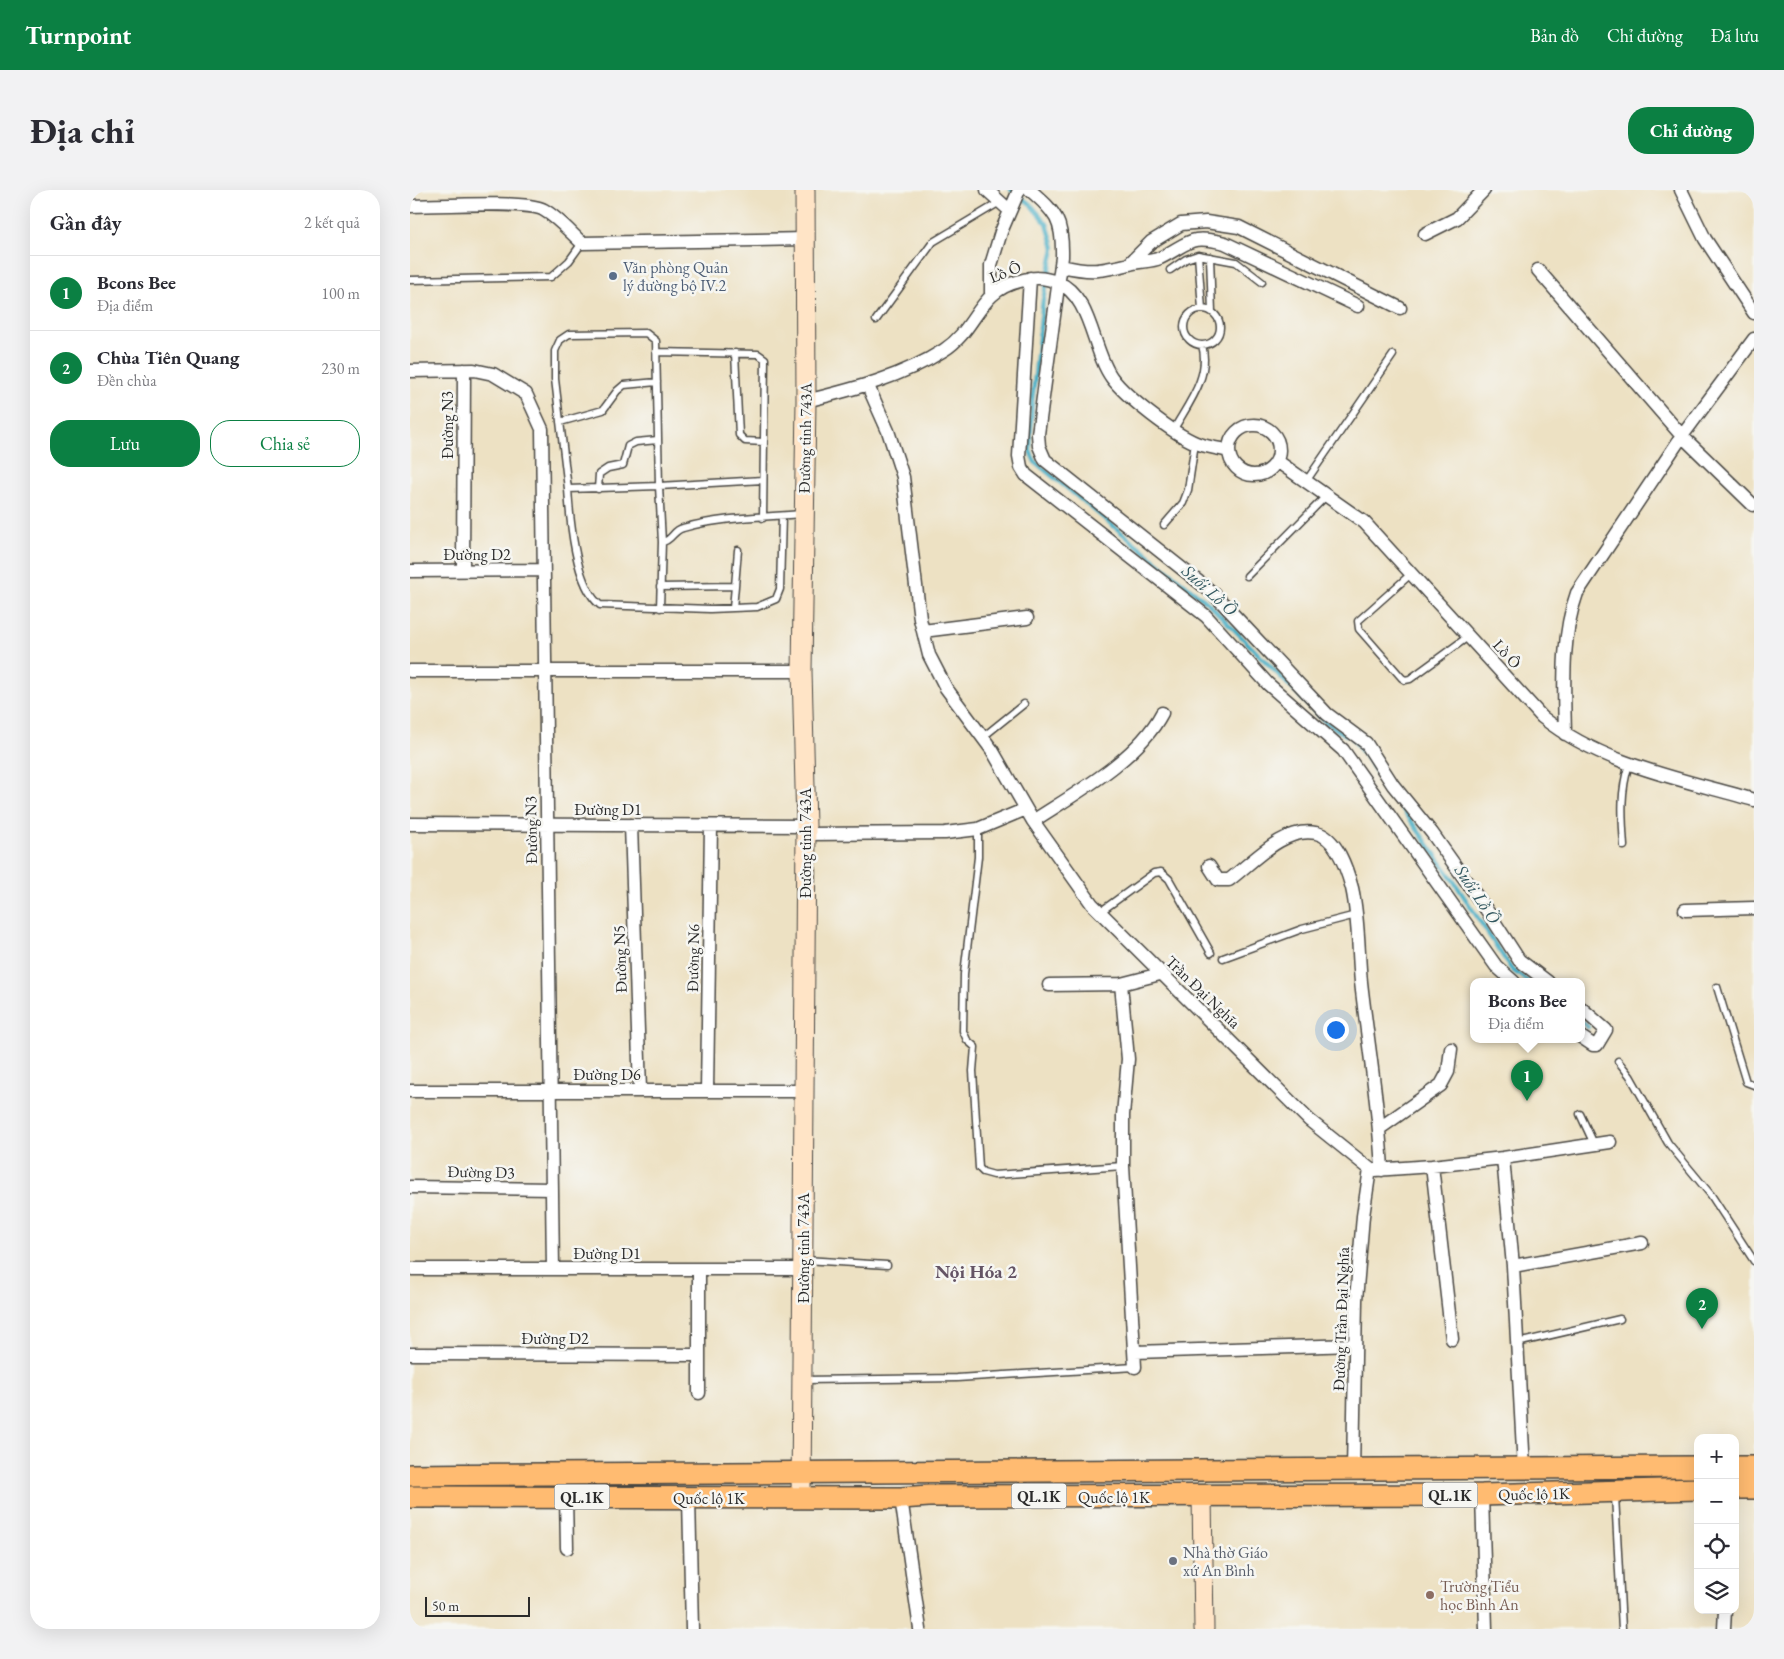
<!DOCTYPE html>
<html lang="vi">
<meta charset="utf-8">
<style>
:root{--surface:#fff;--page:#f2f2f3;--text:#2b2b33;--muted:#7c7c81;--line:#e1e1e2;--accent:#0b8043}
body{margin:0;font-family:"EB Garamond",serif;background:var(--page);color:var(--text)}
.controls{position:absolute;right:15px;bottom:15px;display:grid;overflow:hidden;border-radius:10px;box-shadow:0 5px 20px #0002}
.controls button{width:45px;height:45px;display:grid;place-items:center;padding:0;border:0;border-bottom:1px solid var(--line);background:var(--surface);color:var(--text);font:25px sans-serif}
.scale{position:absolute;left:15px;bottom:12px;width:105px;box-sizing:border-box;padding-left:5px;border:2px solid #2b2b2b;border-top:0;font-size:14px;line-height:18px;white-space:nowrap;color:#2b2b2b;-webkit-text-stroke:4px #f6f6f2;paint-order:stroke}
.you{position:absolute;left:925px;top:839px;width:18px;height:18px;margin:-12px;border:4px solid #fff;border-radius:50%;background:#1a73e8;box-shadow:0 0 0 8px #1a73e833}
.badge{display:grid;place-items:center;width:32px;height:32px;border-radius:50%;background:var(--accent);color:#fff;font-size:16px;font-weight:700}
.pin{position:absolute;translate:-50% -41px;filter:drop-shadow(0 1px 2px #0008)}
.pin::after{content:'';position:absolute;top:26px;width:18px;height:15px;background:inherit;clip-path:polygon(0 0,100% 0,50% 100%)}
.popup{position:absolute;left:1060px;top:788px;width:115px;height:65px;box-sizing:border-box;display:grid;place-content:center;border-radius:10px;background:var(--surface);filter:drop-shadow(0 1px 4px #0005);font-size:16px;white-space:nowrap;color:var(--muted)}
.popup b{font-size:19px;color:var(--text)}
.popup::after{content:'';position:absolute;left:50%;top:100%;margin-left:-10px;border:10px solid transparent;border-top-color:var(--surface)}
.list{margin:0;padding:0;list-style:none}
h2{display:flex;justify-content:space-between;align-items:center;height:65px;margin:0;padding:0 20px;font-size:21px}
h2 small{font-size:16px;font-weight:400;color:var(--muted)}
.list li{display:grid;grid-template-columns:32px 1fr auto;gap:15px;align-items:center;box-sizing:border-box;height:75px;padding:0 20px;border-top:1px solid var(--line)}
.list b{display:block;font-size:19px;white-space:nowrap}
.list p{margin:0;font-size:16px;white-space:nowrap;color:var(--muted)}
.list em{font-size:16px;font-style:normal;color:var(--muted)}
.actions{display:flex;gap:10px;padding:15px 20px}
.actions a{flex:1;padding:11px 0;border:1px solid var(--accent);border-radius:20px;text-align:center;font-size:18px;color:var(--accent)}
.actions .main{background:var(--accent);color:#fff}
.icon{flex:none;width:28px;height:28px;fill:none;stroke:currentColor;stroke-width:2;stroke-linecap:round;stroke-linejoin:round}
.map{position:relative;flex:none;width:1344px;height:1439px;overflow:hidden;border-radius:20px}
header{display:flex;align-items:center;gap:30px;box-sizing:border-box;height:70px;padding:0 25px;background:var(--accent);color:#fff}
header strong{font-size:24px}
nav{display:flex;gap:28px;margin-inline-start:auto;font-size:18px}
.intro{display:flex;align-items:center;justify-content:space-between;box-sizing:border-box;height:120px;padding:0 30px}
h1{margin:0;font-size:35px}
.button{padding:12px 22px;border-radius:20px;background:var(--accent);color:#fff;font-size:18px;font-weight:700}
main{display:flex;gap:30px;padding:0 30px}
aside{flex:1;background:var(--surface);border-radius:20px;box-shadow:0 5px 20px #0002}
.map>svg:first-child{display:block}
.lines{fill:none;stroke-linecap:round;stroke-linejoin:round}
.stream{stroke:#46aec5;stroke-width:4.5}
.lane-casing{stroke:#484642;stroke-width:9}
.street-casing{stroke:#484642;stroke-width:15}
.secondary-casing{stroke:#484642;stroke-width:21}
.primary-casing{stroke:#484642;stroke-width:24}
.lane{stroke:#fff;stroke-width:6}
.street{stroke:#fff;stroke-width:12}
.secondary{stroke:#ffe4c6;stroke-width:19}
.primary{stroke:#ffbb71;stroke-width:21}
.service-dot{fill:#5c6f8a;stroke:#f6f6f2;stroke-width:2}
.worship-dot{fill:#6b7280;stroke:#f6f6f2;stroke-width:2}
.education-dot{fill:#8d6e63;stroke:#f6f6f2;stroke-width:2}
.labels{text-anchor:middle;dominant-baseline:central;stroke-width:5;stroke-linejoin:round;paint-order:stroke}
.shield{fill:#f6f6f2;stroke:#686867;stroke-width:1}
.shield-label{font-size:15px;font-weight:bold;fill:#2b2b2b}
.service-label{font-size:16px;fill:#4e5e75;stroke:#f6f6f2;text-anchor:start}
.street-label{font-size:16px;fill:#2b2b2b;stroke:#f6f6f2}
.worship-label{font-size:16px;fill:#5b616d;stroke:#f6f6f2;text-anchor:start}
.education-label{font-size:16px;fill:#785e54;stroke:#f6f6f2;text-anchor:start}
.water-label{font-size:18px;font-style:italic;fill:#345961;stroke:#f6f6f2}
.quarter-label{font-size:19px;font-weight:bold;fill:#645465;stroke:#f6f6f2}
</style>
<header>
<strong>Turnpoint</strong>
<nav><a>Bản đồ</a><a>Chỉ đường</a><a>Đã lưu</a></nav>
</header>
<div class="intro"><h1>Địa chỉ</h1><a class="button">Chỉ đường</a></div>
<main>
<aside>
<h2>Gần đây<small>2 kết quả</small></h2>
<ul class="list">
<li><span class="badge">1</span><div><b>Bcons Bee</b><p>Địa điểm</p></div><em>100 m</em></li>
<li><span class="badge">2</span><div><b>Chùa Tiên Quang</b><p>Đền chùa</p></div><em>230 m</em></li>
</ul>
<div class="actions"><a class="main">Lưu</a><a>Chia sẻ</a></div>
</aside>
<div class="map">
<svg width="1344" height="1439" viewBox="0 0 1344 1439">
<rect width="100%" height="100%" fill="#f6f6f2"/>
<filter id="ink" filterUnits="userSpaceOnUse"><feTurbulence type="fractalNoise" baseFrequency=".02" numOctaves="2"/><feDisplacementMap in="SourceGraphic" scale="10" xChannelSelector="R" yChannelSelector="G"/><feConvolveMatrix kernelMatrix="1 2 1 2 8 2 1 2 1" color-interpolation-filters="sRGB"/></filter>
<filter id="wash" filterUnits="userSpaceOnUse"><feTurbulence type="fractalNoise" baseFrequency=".0096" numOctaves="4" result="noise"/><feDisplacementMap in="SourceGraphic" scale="20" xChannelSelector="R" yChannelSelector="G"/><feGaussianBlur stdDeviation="1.12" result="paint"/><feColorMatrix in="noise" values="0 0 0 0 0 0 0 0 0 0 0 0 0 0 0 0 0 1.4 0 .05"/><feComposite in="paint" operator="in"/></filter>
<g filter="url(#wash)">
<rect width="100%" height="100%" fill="#ede1c3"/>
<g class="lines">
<path class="stream" d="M601,0l19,14 17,20 7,24 -11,52 -11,103 -2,48 5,11 174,142 116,118 21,13
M943,549l98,138 61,93 17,12
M1171,831l7,6"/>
</g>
</g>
<g filter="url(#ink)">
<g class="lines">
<defs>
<path id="lane" d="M788,65l4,54
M800,67l2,55
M760,80l16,-11 12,-4 38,7 26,20
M0,90l141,-3 18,-16 13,-18
M774 137a18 18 0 1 1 36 0a18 18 0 1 1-36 0Z
M466,130l57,-78 67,-40
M246,162l102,2 7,5 -2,159
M325,163l4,82 6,6 19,1
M150,232l43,-12 14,-19 7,-6 33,-3
M764,239c14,-25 37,-53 28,-84
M897,290l86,-125
M158,299l-13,-110v-28l5,-11 9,-6 77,-1 10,8 3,145 104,-6
M188,299l1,-15 9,-6 15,-3 5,-19 8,-4 22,-2
M372,326l-2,73 -4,10 -19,8 -47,2 -110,-4c-25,-20 -30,-84 -32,-116l91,-3 3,56c10,-1 11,-12 21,-14 38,-11 80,-11 120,-14
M754,335l19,-22 5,-13 7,-47
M1002,383l-54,48 1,8 43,49 3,2 5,-1 59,-43
M837,386l80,-81
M250,397l75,-1 3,-36
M250,418l2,-66
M323,418l2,-22
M573,547l41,-33
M568,639v28l-14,117 -1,57 4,9 8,7 -2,24 6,97 4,4 11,3 129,-9
M1214,656c-2,-29 -4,-54 5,-82
M690,722l54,-39 7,-1 8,7 42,74
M813,768l79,-29 54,-14
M1307,797l29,95 8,3
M1208,871l12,15 38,67 43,52 43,66
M1170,924l14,30
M395,1070l82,5
M1107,1153l103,-24
M394,1190l153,-2 178,-11
M1205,1305l7,134"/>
<path id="street" d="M577,0l22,20
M620,0c26,23 33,30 32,67l-24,177 1,12 6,14 169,134 113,120 39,29 27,42 39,48 56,79 31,48 29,22
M1271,0l24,49 49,74
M0,16c26,0 117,-6 134,4 14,8 26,22 38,33l223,-4
M1015,44l32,-16 27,-28
M719,74l22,-22 30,-18 25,-2 33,5 161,81
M651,76c32,7 38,5 69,-2 9,-3 21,-2 30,-6 30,-15 29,-24 65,-15l133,63
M1128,80l144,166 71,69
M620,88l-11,178 2,11 5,8 180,141 62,68 75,66 153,216 18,16
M581,103v-28l10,-33 18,-42
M0,181l64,-1 19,4 33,20 16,35 11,840
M458,196l20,45 15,46 17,142 9,36 17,33 46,62 41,71 59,83 217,216 61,49
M396,211c48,-12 96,-24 138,-51 34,-22 33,-59 76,-69 14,-4 23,-4 37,1 35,14 35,69 55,96 14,19 62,56 84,65 10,4 22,5 33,8
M819 260a25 25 0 1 1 50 0a25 25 0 1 1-50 0Z
M867,271l87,61 178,195c60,48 140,62 212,83
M0,381l134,-1
M53,381l1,-201
M513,441l104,-13
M0,481h392
M1155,544c-1,-47 -4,-97 12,-141l105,-157 72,-97
M623,631c43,-28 105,-62 129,-108
M0,634l396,2
M221,635l9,265
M396,644l139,-1 33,-4 48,-20
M799,676l9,14h11c23,-17 55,-54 87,-47 21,4 31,37 36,55 7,31 6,63 9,94 7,63 18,125 21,188
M1275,720l69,-2
M639,795l72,-1
M1171,818l25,22 -9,15h-4l-12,-8
M0,901h394
M297,901l4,-265
M970,938l61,-43 7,-13 3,-23
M1093,968l10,108 11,203
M1022,976l20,173
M965,980l57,-4 71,-8 107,-16
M0,997l142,2
M1103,1076l129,-23
M0,1079h393
M289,1079v124
M725,1162l219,-7
M0,1164l289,1
M725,1177l-12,-201v-51l5,-56 -7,-75 39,-10
M943,1282l3,-172 7,-84 7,-47
M1072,1305l4,134
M156,1306l1,52
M279,1308l3,131
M491,1308l19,131
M1314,1439l1,-19"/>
<path id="secondary" d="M792,1306l2,133
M391,1307l5,-671 -4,-155 4,-270 -1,-211"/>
<path id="primary" d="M1325,1277h19
M0,1285c429,-4 858,-3 1288,-8
M1325,1298h19
M0,1307l491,1 28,-2 553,-1 216,-6"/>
</defs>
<use href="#lane" class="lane-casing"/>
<use href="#street" class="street-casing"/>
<use href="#secondary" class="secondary-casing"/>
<use href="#primary" class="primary-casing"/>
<use href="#lane" class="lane"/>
<use href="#street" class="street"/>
<use href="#secondary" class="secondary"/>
<use href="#primary" class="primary"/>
</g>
</g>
<circle class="service-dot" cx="203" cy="86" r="5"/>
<circle class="worship-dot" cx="763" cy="1371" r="5"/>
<circle class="education-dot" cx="1020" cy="1405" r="5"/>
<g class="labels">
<g class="shield">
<rect x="1012.5" y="1292.5" width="55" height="25" rx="4"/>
<rect x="601.5" y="1293.5" width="55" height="25" rx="4"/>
<rect x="144.5" y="1294.5" width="55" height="25" rx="4"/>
</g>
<g class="shield-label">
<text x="1040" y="1305">QL.1K</text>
<text x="629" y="1306">QL.1K</text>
<text x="172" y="1307">QL.1K</text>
</g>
<g class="service-label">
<text x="213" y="77">Văn phòng Quản<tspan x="213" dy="18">lý đường bộ IV.2</tspan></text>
</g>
<g class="street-label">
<text transform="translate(595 82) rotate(-22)">Lồ Ô</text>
<text transform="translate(37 235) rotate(-90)">Đường N3</text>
<text transform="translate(395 248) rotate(-89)">Đường tỉnh 743A</text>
<text x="67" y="364">Đường D2</text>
<text transform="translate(1097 464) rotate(48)">Lồ Ô</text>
<text x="198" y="619">Đường D1</text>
<text transform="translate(121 640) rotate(-91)">Đường N3</text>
<text transform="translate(395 653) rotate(-90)">Đường tỉnh 743A</text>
<text transform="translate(283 768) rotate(-89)">Đường N6</text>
<text transform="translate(210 769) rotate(-92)">Đường N5</text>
<text transform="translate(793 802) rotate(44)">Trần Đại Nghĩa</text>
<text x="197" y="884">Đường D6</text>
<text transform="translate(71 982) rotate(1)">Đường D3</text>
<text transform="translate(393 1058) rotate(-90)">Đường tỉnh 743A</text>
<text x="197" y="1063">Đường D1</text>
<text transform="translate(931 1129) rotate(-88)">Đường Trần Đại Nghĩa</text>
<text x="145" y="1148">Đường D2</text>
<text transform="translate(1124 1304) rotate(-1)">Quốc lộ 1K</text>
<text x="704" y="1307">Quốc lộ 1K</text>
<text x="299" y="1308">Quốc lộ 1K</text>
</g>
<g class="worship-label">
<text x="773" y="1362">Nhà thờ Giáo<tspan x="773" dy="18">xứ An Bình</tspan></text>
</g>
<g class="education-label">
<text x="1030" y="1396">Trường Tiểu<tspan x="1030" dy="18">học Bình An</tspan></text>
</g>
<g class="water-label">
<text transform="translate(800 400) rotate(42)">Suối Lồ Ồ</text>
<text transform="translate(1068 704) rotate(56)">Suối Lồ Ồ</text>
</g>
<g class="quarter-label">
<text x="566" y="1081">Nội Hóa 2</text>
</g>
</g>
</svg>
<div class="controls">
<button>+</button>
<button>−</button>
<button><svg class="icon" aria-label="locate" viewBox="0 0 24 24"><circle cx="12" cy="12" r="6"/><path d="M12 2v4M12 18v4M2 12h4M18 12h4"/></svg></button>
<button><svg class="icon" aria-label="layers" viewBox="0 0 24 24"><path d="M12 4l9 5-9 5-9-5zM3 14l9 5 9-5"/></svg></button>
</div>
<div class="scale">50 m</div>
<div class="you"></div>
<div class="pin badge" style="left:1117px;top:911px">1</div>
<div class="popup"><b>Bcons Bee</b>Địa điểm</div>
<div class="pin badge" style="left:1292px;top:1139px">2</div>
</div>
</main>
